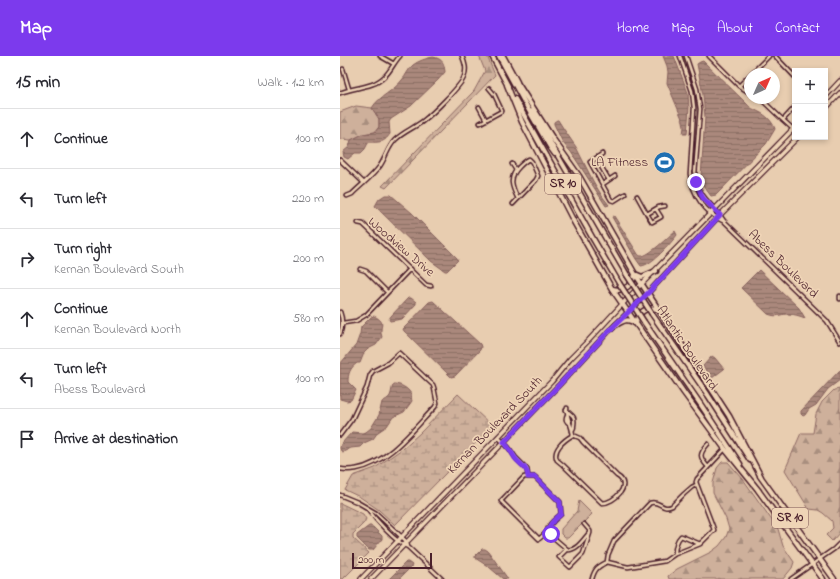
<!DOCTYPE html>
<meta charset="utf-8">
<style>
:root{--surface:#fff;--page:#f2f2f3;--text:#2b2b33;--muted:#7c7c81;--line:#e1e1e2;--accent:#7c3aed}
body{margin:0;font-family:"Indie Flower",sans-serif;background:var(--page);color:var(--text)}
.controls{position:absolute;right:12px;top:12px;display:grid;overflow:hidden;border-radius:0px;box-shadow:0 2px 6px #0003}
.controls button{width:36px;height:36px;display:grid;place-items:center;padding:0;border:0;border-bottom:1px solid var(--line);background:var(--surface);color:var(--text);font:20px sans-serif}
.compass{position:absolute;left:404px;top:12px;width:36px;height:36px;border-radius:50%;background:var(--surface);box-shadow:0 2px 6px #0003;rotate:45deg}
.scale{position:absolute;left:12px;bottom:10px;width:80px;box-sizing:border-box;padding-left:4px;border:2px solid #4a1f2b;border-top:0;font-size:11px;line-height:14px;white-space:nowrap;color:#4a1f2b;-webkit-text-stroke:3px #efd4b6;paint-order:stroke}
.stop{position:absolute;width:12px;height:12px;margin:-9px;border:3px solid #7c3aed;border-radius:50%;background:#fff}
.stop.end{background:#7c3aed;border-color:#fff;box-shadow:0 1px 4px #0008}
.list{margin:0;padding:0;list-style:none}
h2{display:flex;justify-content:space-between;align-items:center;height:52px;margin:0;padding:0 16px;font-size:17px}
h2 small{font-size:13px;font-weight:400;color:var(--muted)}
.list li{display:grid;grid-template-columns:26px 1fr auto;gap:12px;align-items:center;box-sizing:border-box;height:60px;padding:0 16px;border-top:1px solid var(--line)}
.list b{display:block;font-size:15px;white-space:nowrap}
.list p{margin:0;font-size:13px;white-space:nowrap;color:var(--muted)}
.list em{font-size:13px;font-style:normal;color:var(--muted)}
.icon{flex:none;width:22px;height:22px;fill:none;stroke:currentColor;stroke-width:2;stroke-linecap:round;stroke-linejoin:round}
.map{position:relative;flex:none;width:500px;height:523px;overflow:hidden}
header{display:flex;align-items:center;gap:24px;box-sizing:border-box;height:56px;padding:0 20px;background:var(--accent);color:#fff}
header strong{font-size:19px}
nav{display:flex;gap:22px;margin-inline-start:auto;font-size:14px}
main{display:flex}
aside{flex:1;background:var(--surface)}
.map>svg:first-child{display:block}
.forest{fill:url(#forest-firs);stroke:#8c6863}
.wetland{fill:url(#wetland-marsh);stroke:#8c6863}
.water{fill:url(#water-rules);stroke:#845e5b}
.lines{fill:none;stroke-linecap:round;stroke-linejoin:round}
.minor-casing{stroke:#4a1f2b;stroke-width:5.5}
.primary-casing{stroke:#4a1f2b;stroke-width:6}
.trunk-casing{stroke:#4a1f2b;stroke-width:7}
.minor{stroke:#efd4b6;stroke-width:2.5}
.primary{stroke:#efd4b6;stroke-width:3.5}
.trunk{stroke:#efd4b6;stroke-width:4}
.trunk-bridge-casing{stroke:#4a1f2b;stroke-width:7;stroke-linecap:butt}
.trunk-bridge{stroke:#efd4b6;stroke-width:4}
.route{stroke:#7c3aed;stroke-width:5}
.labels{text-anchor:middle;dominant-baseline:central;stroke-width:3.5;stroke-linejoin:round;paint-order:stroke}
.shield{fill:#efd4b6;stroke:#7c5555;stroke-width:1}
.shield-label{font-size:12px;font-weight:bold;fill:#4a1f2b}
.poi-label{font-size:13px;fill:#4a1f2b;stroke:#efd4b6;text-anchor:end}
.street-label{font-size:13px;fill:#4a1f2b;stroke:#efd4b6}
</style>
<header>
<strong>Map</strong>
<nav><a>Home</a><a>Map</a><a>About</a><a>Contact</a></nav>
</header>
<main>
<aside>
<h2>15 min<small>Walk · 1.2 km</small></h2>
<ul class="list">
<li><svg class="icon" aria-label="ahead" viewBox="0 0 24 24"><path d="M12 20V5M6 11l6-6 6 6"/></svg><div><b>Continue</b></div><em>100 m</em></li>
<li><svg class="icon" aria-label="left" viewBox="0 0 24 24"><path d="M17 20v-9H6M10 6l-5 5 5 5"/></svg><div><b>Turn left</b></div><em>220 m</em></li>
<li><svg class="icon" aria-label="right" viewBox="0 0 24 24"><path d="M7 20v-9h11M14 6l5 5-5 5"/></svg><div><b>Turn right</b><p>Kernan Boulevard South</p></div><em>200 m</em></li>
<li><svg class="icon" aria-label="ahead" viewBox="0 0 24 24"><path d="M12 20V5M6 11l6-6 6 6"/></svg><div><b>Continue</b><p>Kernan Boulevard North</p></div><em>580 m</em></li>
<li><svg class="icon" aria-label="left" viewBox="0 0 24 24"><path d="M17 20v-9H6M10 6l-5 5 5 5"/></svg><div><b>Turn left</b><p>Abess Boulevard</p></div><em>100 m</em></li>
<li><svg class="icon" aria-label="arrive" viewBox="0 0 24 24"><path d="M6 21V4h12l-3 4 3 4H6"/></svg><div><b>Arrive at destination</b></div></li>
</ul>
</aside>
<div class="map">
<svg width="500" height="523" viewBox="0 0 500 523">
<defs>
<pattern id="forest-firs" width="22" height="20" patternUnits="userSpaceOnUse"><rect width="22" height="20" fill="#ceb09b"/><path d="M5 1l3.5 6h-7zM16 11l3.5 6h-7z" fill="#a98f7f"/></pattern>
<pattern id="wetland-marsh" width="20" height="14" patternUnits="userSpaceOnUse"><rect width="20" height="14" fill="#ceb09b"/><path d="M1 5h8M5 5V1M11 12h8M15 12V8" fill="none" stroke="#a98f7f"/></pattern>
<pattern id="water-rules" width="6" height="5" patternUnits="userSpaceOnUse"><rect width="6" height="5" fill="#aa887b"/><path d="M0 2.5h6" fill="none" stroke="#8c6f65"/></pattern>
</defs>
<rect width="100%" height="100%" fill="#e8cdb0"/>
<filter id="ink" filterUnits="userSpaceOnUse"><feTurbulence type="fractalNoise" baseFrequency=".025" numOctaves="2"/><feDisplacementMap in="SourceGraphic" scale="8" xChannelSelector="R" yChannelSelector="G"/><feConvolveMatrix kernelMatrix="1 2 1 2 8 2 1 2 1" color-interpolation-filters="sRGB"/></filter>
<g filter="url(#ink)">
<path class="forest" d="M139,0h8l8,19 -109,113 -4,-2 92,-95 11,-20z
M16,50l16,2 7,11v8l-4,5 -12,2 -12,6 -11,-1v-27z
M500,333v143l-8,9 -6,-6 7,-7 -1,-7 -9,-8 -5,-3 -9,-1 -24,-39 16,-37h12l3,-19 6,-12 12,-12z
M382,406h6l15,17 35,50 5,17 11,16 -2,6 -9,11h-114l-1,-3 9,-7 34,-17 8,-6 7,-9 3,-8 -3,-10 -13,-26v-10l4,-15z
M239,445l13,13 -24,24h-3l-4,-4v-5l16,-18z"/>
<path class="wetland" d="M118,338l34,32 -97,99 -16,-15 -19,-13 -15,-7 8,-14 22,-8 27,-19 18,-16z
M0,447l23,11 3,5 -2,4 -11,11v4l16,15 -26,26h-3z"/>
<path class="water" d="M323,0h11l14,37 1,15 -2,26h-4l1,-7 -1,-6 -16,-38 1,-11 -1,-6z
M93,1c10,2 11,6 12,15l-7,8 -27,26 -20,13 -2,3 1,12c-3,4 -6,8 -12,8 -4,1 -6,-1 -10,1l-3,6 -4,4h-6l-7,6 -4,-2 -1,-5 6,-5 2,-7 12,-6 12,-2 4,-5v-8l-7,-11c7,-12 22,-17 30,-28 4,-4 6,-11 11,-15 5,-4 14,-7 20,-8z
M363,5l44,43c4,5 7,5 12,8 7,3 14,10 16,17l-9,15 -50,51 -5,1 -8,-11 -2,-8 4,-60 -2,-22 -6,-31 3,-2z
M217,64h1l5,8 13,19 17,34 9,15 7,9 -3,1 -35,-54 -8,-9 -9,-19v-2z
M45,139h6l21,18 45,45 1,2 -11,11h-2l-14,-10 -56,-55 4,-7z
M274,160l24,38c1,1 2,2 3,2 7,1 28,-20 34,-25l2,4c-7,9 -25,30 -36,31l-5,-7 -24,-42z
M419,214l40,38 6,10c-5,-2 -11,-4 -17,-4 -9,0 -10,4 -20,0l-27,-26z
M68,242h3l5,4v2l-14,15 -12,2 -1,-2 2,-3z
M93,245l47,43 1,3 -1,3 -25,26 -4,1 -2,-2 -45,-44 -1,-2 5,-5 21,-22z
M34,260c14,7 4,10 8,21l-6,8 -8,4 -4,4 -4,10h-3c-7,5 -9,11 -9,19l8,8 -5,10 -4,1 -7,-2v-35l16,-19 4,-11 1,-7 10,-10z
M372,300l3,2 9,11 -12,9 -9,-12z
M500,314v10l-12,9 -12,16 -7,4 -4,6 -2,1 -2,-2v-3z
M54,328c6,0 14,4 17,10 1,2 0,5 1,7l-8,11 -11,5 -6,9 -9,6 -5,7 -9,4 -4,4 -9,1 -8,4 -2,-1 -1,-3 1,-4 11,-12 10,1 4,-1 5,-4 8,-13 3,-13c3,-2 6,-3 8,-6 2,-4 1,-8 4,-12z
M29,470h3l10,10v3l-9,11h-4l-12,-12v-3z
M142,493h3l3,2 20,28h-5l-14,-12 -14,-9v-2z
M66,506h2l4,3 -1,2 -12,12h-10z"/>
<g class="lines">
<defs>
<path id="minor" d="M40,0l14,8
M340,0l12,35 2,17 -4,66c2,20 15,39 33,47
M346,0l11,33 3,20 -5,65c4,26 17,28 29,47l103,100 13,21
M369,0l30,30 11,7
M435,0l20,21
M3,13l6,20
M411,18l18,-18
M399,30l11,-11
M0,37c14,-6 33,-5 44,-16 7,-6 10,-15 16,-21
M419,42l4,3 20,19 12,-13
M139,51l7,13
M443,64l10,9
M140,67l22,-12 -8,-17 -5,-6
M262,98l-12,8 21,38 3,1 11,-7
M256,102l13,22
M0,104l24,23
M172,108l4,6
M263,128l12,-8
M7,140l5,-2c9,-9 21,-18 28,-28 6,-9 8,-19 15,-26 8,-8 19,-12 28,-19 9,-7 38,-35 41,-44 3,-8 1,-14 -2,-21
M297,140l10,18 12,-7 6,-1
M173,148l23,-24 2,-4 -6,-14 -3,-3c-4,2 -7,5 -10,8 -11,11 -7,20 -1,32
M307,158l5,8 9,-5 -5,-8
M18,167l5,1 63,61 5,1
M20,213l6,2 21,21
M500,240v3
M0,256c3,8 3,14 0,22
M3,267l13,-2 10,-6 44,-46
M227,352c-1,9 5,18 6,27l7,3 3,4 34,34c16,9 -3,27 -15,27l-39,-38 -6,-5c-5,-10 7,-20 16,-25
M226,354c6,6 9,5 8,14 -1,6 1,1 -2,7
M227,359c-2,4 -1,7 3,9
M0,379l12,-16 15,-32 3,-12 3,-4 15,-8 11,-10 34,32 1,3 3,15 -2,4c-21,22 -48,57 -79,62 -6,1 -11,1 -16,0
M158,381l11,11 7,10 11,11 1,8
M368,411c-9,-10 -9,-13 0,-23
M184,421h11l25,25 1,12c-6,6 -13,10 -14,18l-8,7 -38,-38z
M0,439l17,7 19,11 31,29 1,5
M27,452c8,11 29,35 41,39l34,32
M207,476l21,18c9,0 15,-10 21,-17
M227,493l-8,8 11,10 13,-13 7,-21v-2l-6,-7
M335,498c0,-7 1,-13 6,-18l19,8
M267,506l1,-7 6,-14 36,-38c10,-3 12,8 22,3l12,-12 8,-7 4,-2
M252,523c3,-11 6,-12 15,-17l21,5 37,-6 10,-7 25,-10 14,-14 -1,-3 -17,-45 1,-3 28,-30
M451,523l43,-30 6,-6"/>
<path id="primary" d="M485,41l15,-16
M485,53l15,-16
M21,523l191,-198 18,-22 19,-19 38,-41 168,-172
M31,523l189,-195 49,-53 39,-38 69,-75 81,-81"/>
<path id="trunk" d="M152,0l16,30
M159,0l33,60 18,31 5,7
M163,0l14,26
M176,25l37,58 26,37 56,98 81,122 13,20 32,61
M167,29l15,37 34,65 18,35 38,67 72,104 41,56 34,42
M175,43l77,138 27,46
M192,55l95,164
M273,233c11,3 20,-4 22,-15l7,3 14,-6
M312,258l56,81 42,65
M304,266l57,83 39,59
M276,269c8,-5 12,-7 20,-1 1,-12 12,-19 23,-14
M420,420l74,103
M418,434l65,89"/>
</defs>
<use href="#minor" class="minor-casing"/>
<use href="#primary" class="primary-casing"/>
<use href="#trunk" class="trunk-casing"/>
<use href="#minor" class="minor"/>
<use href="#primary" class="primary"/>
<use href="#trunk" class="trunk"/>
<defs>
<path id="trunk-bridge" d="M287,219l25,39
M279,227l25,39"/>
</defs>
<use href="#trunk-bridge" class="trunk-bridge-casing"/>
<use href="#trunk-bridge" class="trunk-bridge"/>
</g>
</g>
<g class="lines" filter="url(#ink)">
<path class="route" d="M211,478l-3,-2c0,-8 7,-12 13,-18l-1,-12 -25,-25h-7c0,-10 -8,-12 -13,-19 -4,-6 -6,-11 -11,-16l56,-58 49,-53 39,-38 72,-78 -17,-17 -7,-16"/>
</g>
<defs>
<symbol id="stadium-disc" viewBox="-11 -11 22 22"><circle r="9.5" fill="#1f6fb2" stroke="#efd4b6"/><path d="M0-5a6.5 5 0 1 0 0 10a6.5 5 0 1 0 0-10ZM-3.5-1.8h7v3.6h-7Z" fill="#fff"/></symbol>
</defs>
<g fill-rule="evenodd">
<use href="#stadium-disc" x="312" y="94" width="25" height="25"/>
</g>
<g class="labels">
<g class="shield">
<rect x="205" y="118" width="36" height="20" rx="3"/>
<rect x="432" y="452" width="36" height="20" rx="3"/>
</g>
<g class="shield-label">
<text x="223" y="128">SR 10</text>
<text x="450" y="462">SR 10</text>
</g>
<g class="poi-label">
<text x="308" y="106">LA Fitness</text>
</g>
<g class="street-label">
<text transform="translate(61 191) rotate(41)">Woodview Drive</text>
<text transform="translate(443 208) rotate(44)">Abess Boulevard</text>
<text transform="translate(347 292) rotate(56)">Atlantic Boulevard</text>
<text transform="translate(155 369) rotate(-46)">Kernan Boulevard South</text>
</g>
</g>
</svg>
<div class="controls">
<button>+</button>
<button>−</button>
</div>
<svg class="compass" viewBox="-18 -18 36 36"><path d="M0-13l5 13h-10z" fill="#e53935"/><path d="M0 13l5-13h-10z" fill="#7c7c81"/></svg>
<div class="scale">200 m</div>
<div class="stop" style="left:211px;top:478px"></div>
<div class="stop end" style="left:356px;top:126px"></div>
</div>
</main>
